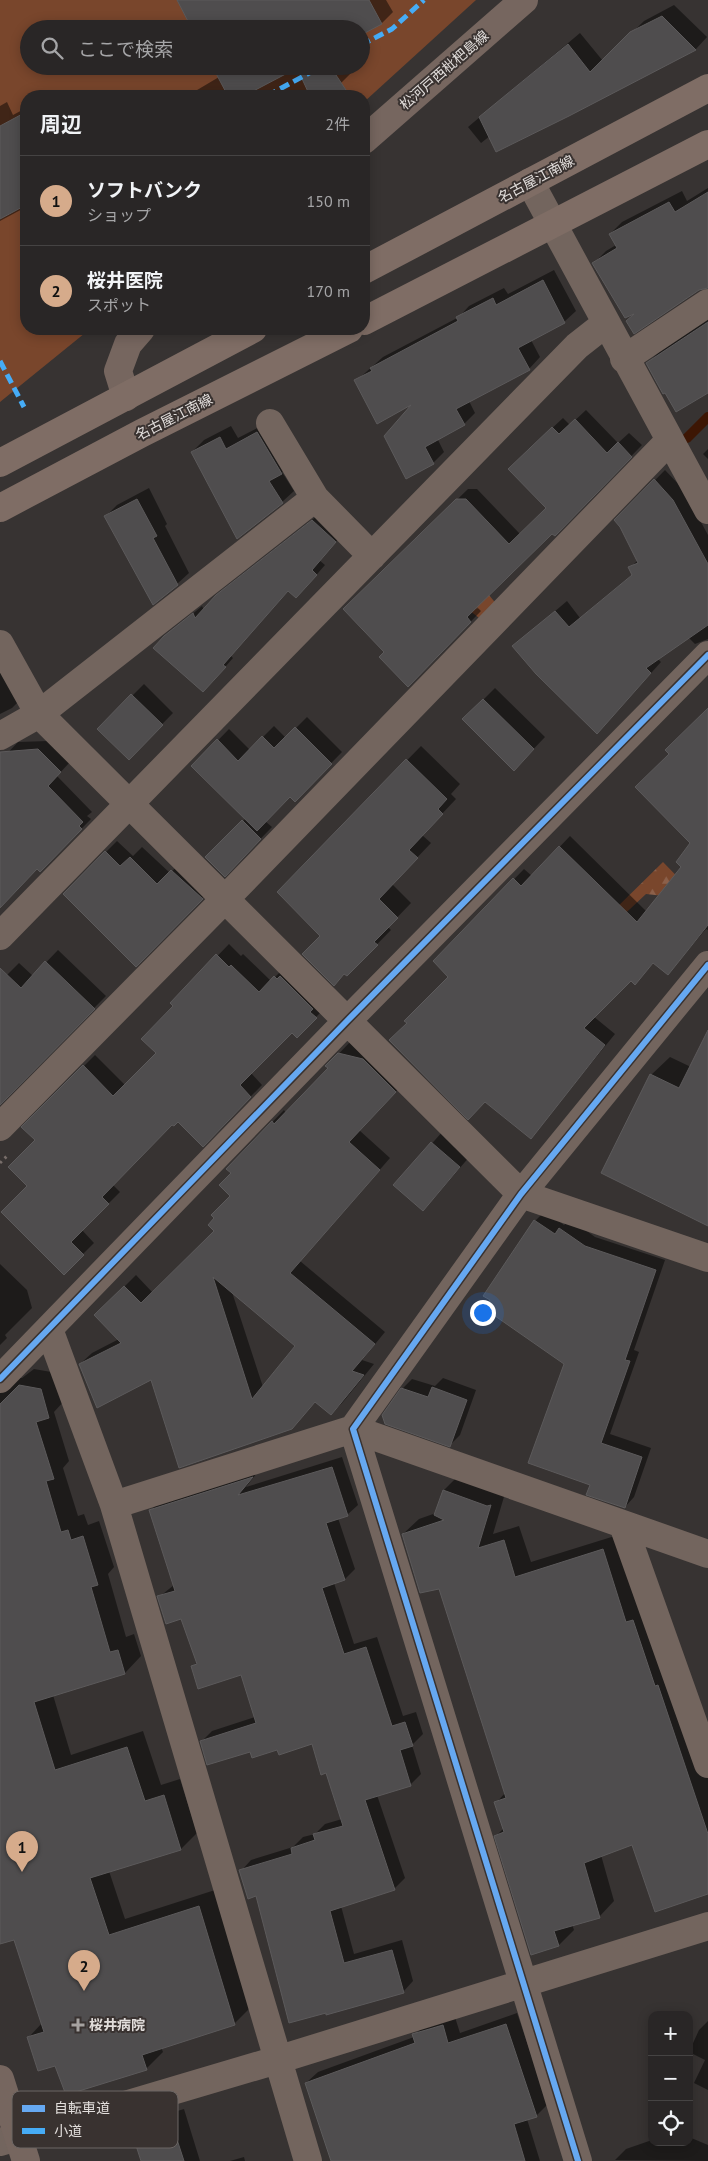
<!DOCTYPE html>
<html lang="ja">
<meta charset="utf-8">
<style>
:root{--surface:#292626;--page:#312e2e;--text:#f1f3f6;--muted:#a5a5a7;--line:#454343;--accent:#d6ab8b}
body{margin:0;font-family:"PT Sans","Noto Sans JP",sans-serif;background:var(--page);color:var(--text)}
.controls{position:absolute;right:15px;bottom:15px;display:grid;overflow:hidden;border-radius:10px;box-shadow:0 2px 12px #0003}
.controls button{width:45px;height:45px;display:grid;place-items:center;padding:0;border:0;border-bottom:1px solid var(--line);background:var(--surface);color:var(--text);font:25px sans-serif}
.you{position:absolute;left:482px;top:1312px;width:18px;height:18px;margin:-12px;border:4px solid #fff;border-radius:50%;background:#1a73e8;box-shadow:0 0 0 8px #1a73e833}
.badge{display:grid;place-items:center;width:32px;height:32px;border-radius:50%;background:var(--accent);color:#111;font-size:16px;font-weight:700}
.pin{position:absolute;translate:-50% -41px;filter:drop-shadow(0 1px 2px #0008)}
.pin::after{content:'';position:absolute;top:26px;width:18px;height:15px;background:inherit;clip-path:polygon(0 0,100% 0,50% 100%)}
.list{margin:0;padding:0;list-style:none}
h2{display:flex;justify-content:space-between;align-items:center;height:65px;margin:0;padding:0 20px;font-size:21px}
h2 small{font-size:16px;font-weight:400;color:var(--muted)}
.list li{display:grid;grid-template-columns:32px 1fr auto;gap:15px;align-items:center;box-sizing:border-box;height:90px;padding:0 20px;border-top:1px solid var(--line)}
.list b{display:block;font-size:19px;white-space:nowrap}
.list p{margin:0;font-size:16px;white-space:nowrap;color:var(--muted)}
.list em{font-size:16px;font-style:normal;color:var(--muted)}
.icon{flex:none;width:28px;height:28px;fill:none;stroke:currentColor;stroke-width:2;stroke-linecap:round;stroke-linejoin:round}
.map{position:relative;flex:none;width:708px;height:2161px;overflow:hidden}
.search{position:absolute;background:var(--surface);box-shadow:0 2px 12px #0003;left:20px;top:20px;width:350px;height:55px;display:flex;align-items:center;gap:12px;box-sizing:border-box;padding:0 18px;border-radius:28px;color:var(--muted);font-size:19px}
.panel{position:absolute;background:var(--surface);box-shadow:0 2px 12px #0003;left:20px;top:90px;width:350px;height:245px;border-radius:20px}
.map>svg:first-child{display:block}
.forest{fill:url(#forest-firs)}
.green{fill:#79462c;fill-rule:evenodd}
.shadow{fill:#0007;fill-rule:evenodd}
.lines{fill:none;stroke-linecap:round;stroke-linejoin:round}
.stream{stroke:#3d1604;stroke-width:10}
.building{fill:#4f4d4e;stroke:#5c5a5b;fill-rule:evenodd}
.path{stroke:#786e6a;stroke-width:3;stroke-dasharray:2.5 4;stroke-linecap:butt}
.minor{stroke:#73655e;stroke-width:28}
.secondary{stroke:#76665f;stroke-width:28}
.primary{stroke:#7f6d65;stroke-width:28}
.quiet{stroke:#46acf6;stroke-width:5;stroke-dasharray:10 5;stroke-linecap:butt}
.cycleway-casing{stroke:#393230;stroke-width:9}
.cycleway{stroke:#66a8f1;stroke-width:6}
.poi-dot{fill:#a6a2a0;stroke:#393230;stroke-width:2}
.labels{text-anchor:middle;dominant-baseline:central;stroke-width:4;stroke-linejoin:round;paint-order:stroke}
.street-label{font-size:14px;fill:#e2dedc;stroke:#393230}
.poi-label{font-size:14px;font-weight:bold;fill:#e2dedc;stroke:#393230;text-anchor:start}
.key{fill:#393230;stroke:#6c6664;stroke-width:1}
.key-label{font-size:14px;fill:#e2dedc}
</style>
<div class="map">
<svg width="708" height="2161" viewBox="0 0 708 2161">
<defs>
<pattern id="forest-firs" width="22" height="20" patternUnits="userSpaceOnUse" patternTransform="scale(1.25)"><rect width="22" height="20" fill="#79462c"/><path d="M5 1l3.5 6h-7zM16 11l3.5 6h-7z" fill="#8c604a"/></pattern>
</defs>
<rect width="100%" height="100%" fill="#373332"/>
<path class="forest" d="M479,583l19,23 -15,15 -23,-18z
M663,862l37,38 -54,-6 -32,30 -8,-6z"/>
<path class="green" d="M0,0h476l-112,102v-6h-338v233h64l-90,73zM29,29h332v37h-332z"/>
<path class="shadow" d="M179,0h207l7,12 -11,11 -21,11v-5z
M674,5l33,32 -11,12 -115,59 -91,28 -9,7 -13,-16 112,-94 23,28 41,-40z
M214,66h134l4,6 -11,11 -19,13h-135l32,-19z
M59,90l4,6h-15z
M110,92l2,4h-10z
M7,102l6,13 13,-7v99l-26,14v-115z
M708,188v98l-114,-23 12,-12 10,-6 -6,-11 12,-12 60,-31 5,10z
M554,270l22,41 -12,11 -33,18 9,17 -11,12 -60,32 6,12 -11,11 -27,14 7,14 -11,11 -27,14 10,-75 -60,-21 27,-24 76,-40 10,-11 35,-18 4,6z
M708,319v73l-60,-29 12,-12z
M586,410l32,33 11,-10 13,12 -87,90 -3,-3 -76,74 5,5 -73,75 -22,-34 -41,-43 123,-120h9l43,45 27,-26 -27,-50 43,-40 7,7z
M269,422l24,39 -11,11 12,19 -12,11 -90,-50 12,-12 27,-14 7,12z
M708,449v10l-5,-5z
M665,470l18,19 25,46v104l-13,5 -7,-7 -30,22 3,3 -54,60 -93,-76 53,-45 13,17 53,-44 -3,-6 8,-8 -17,-34 -5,-6z
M149,488l18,36 -2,2 24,47 -12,11 -71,-68 11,-11z
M322,512l22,21 -25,27 6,5 -20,23 -16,2 -59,65 3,3 -21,24 -47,-45 37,-31 2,4 22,-23z
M0,651l23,46 -11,11 -12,6z
M144,684l29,29 -44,45 -30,-29z
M495,688l50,49 -20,21 -61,-39z
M708,710v220l-2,-1 -38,44 -14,-11 -19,21 -5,-4 -37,37 22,18 -84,103 -46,-36 -77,-79 42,-45 -15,-16 89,-92 8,7 38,-40 77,76 36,-46 9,-23 -21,-89z
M307,717l35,35 -47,48 -5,-5 -25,26 7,6 -47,48 -18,-18 39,-39 -53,-52 36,-37 21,21 24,-24 12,12z
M48,741l22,21 -13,14 35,36 -5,4 4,3 -51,52 -2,-3 -38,37v-144l18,-19z
M421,746l39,38 -9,10 5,5 -34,36 9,8 -39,41 19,19 -23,24 3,3 -44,45 -25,-39 -44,-44z
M117,841l16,15 9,-9 28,26 14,-13 29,27 -77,78 -72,-71z
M229,944l12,12 2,-2 28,27 15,-15 41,40 -30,30 -5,-5 -41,42 11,12 -59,60 -25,-25 -6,3 -60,61 8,8 -38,38 12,13 -30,30 -35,-87 7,-46 -13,-13 72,-72 30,30 32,-32 18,-47 -3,-3z
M58,950l48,46 -106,107v-121l19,-19 14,13z
M708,1032v193l-57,-150 19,-18 21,10z
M350,1042l57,38 -48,50 31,28 -90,103 85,71 -23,28 12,4 -31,38 -12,12 -15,-13 -25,27 -139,-49 -72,-15 12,-11 27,-14 -23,-24 40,-40 17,18 63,-62 16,-35v-23l-4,-5 56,-58 2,3 44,-45 -3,-2zM232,1292l64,53 -33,42z
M443,1131l28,24 -37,43 -39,-13z
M545,1211l19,14 6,-6 25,18 70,23 -31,90 5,2 -29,82 41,14 -17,49 -9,10 -34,-23 -26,-121 -80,-68 50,-74z
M0,1264l27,26 5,18 -27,27 2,3 -7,7z
M0,1362l14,16h8l12,-9 23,4 8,27 -11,12 15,49 -6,7 15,48 6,-2 4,11 11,-4 15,46 -6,7 18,63 8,-3 7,22 -16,17 -72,22 18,60 72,-24 18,54 19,-6 17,54 -16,16 -72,22 16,48 90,-29 36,117 -17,17 -73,23 2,5 -17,17 -90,-4 -27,-28 13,-14 -27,-85 -15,5z
M443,1378l33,12 -16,45 -10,10 -48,-56 10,-10 23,7z
M342,1457l16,48 -11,10 -9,3 17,51 -10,10 -11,4 20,61 23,-7 26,79 13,-4 7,22 -11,11 9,29 -11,11 -33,10 28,83 -11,11 -53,17 13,48 48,-14 11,41 -10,11 -76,22 -86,-143 10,-11 42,-13 10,-10 12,-3 10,-10 17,-5 -15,-47 -15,-29 -34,6 -27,1 -49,-9 10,-10 43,-14 -13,-44 -49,-6 4,-5 -15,-44 -23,-21 15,-12 -24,-74 11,-11 100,-32 -15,19z
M459,1475l47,15 -13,44 26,-8 12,36 87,-27 90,238v120l-75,-49 -32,11 13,46 -15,16 -27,7 2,6 -15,15 -63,-109 8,-8 -8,-25 9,-10 -65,-205 -37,-54 16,-15 17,-6 8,-23z
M517,2013l31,91 -12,12 -9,3 13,42h-205l-29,-78 12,-11 96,-35 11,-14 29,-9 6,19z
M708,2021v69l-14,-7 11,-23 -16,-8 10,-22z
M184,2109l16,52h-58l-8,-27 13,-14z
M689,2137l19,8v16l-93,-1 11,-11 26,-9v2h37z
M244,2157l1,4h-15z"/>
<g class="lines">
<path class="stream" d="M687,438l21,-21"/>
</g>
<path class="building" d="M177,0h192l13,24 -21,11v-6h-169z
M662,16l34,34 -127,66 -73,36 -17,-35 89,-73 22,28 40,-40z
M212,66h118l20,30h-40l-13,-28 -53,28h-16z
M26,112v93l-26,14v-93z
M708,192v96l-9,2 -65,44 -8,-13 8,-7 -9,4 -33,-55 25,-15 -8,-14 60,-32 6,10z
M543,280l22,43 -47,25 12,22 -74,39 9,16 -40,22 9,17 -28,15 -22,-43 27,-31 -34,19 -23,-44 18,-9 -2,-3 88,-47 -2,-4 37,-19 3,7z
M708,322v71l-32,19 -11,-19 -2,1 -17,-31z
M575,419l32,34 11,-11 14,15 -77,79 -3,-2 -85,83 4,5 -63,65 -29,-30 5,-5 -41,-43 113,-110h10l43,45 37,-36 -38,-39 44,-42 7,7z
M257,432l25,42 -13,7 14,22 -46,36 -46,-87 29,-15 6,12z
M654,479l19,21 35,64v61l-62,43 5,5 -54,61 -61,-60 -24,-28 43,-35 14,16 63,-52 -4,-8 10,-4 -18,-36 -6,-7z
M137,499l20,37 -4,2 25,47 -25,20 -49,-89z
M312,520l24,22 -24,28 5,5 -21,23 -8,-7 -65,74 3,2 -23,25 -50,-44 11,-12 29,-23 2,5 21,-23z
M131,694l32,31 -34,35 -32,-31z
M483,699l51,50 -20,22 -52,-52z
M708,708v217l-40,50 -15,-12 -18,22 -4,-4 -47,47 21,17 -74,94 -46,-37 -17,18 -79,-80 18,-17 -3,-2 44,-44 -15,-16 80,-83 8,8 38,-40 78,76 44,-55 -5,-5 14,-19 -55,-56 34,-33 -4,-4z
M295,727l37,37 -37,38 -5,-5 -33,34 -66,-65 26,-27 21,22 24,-25 12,12z
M38,749l23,23 -13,14 35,36 -4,4 3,3 -42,43 -3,-3 -37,39v-156z
M406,759l41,40 -9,10 5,5 -34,36 9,8 -39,41 19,19 -24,24 4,3 -31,31 -3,-2 -10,12 -32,-32 18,-18 -43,-44z
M242,820l19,19 -36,38 -20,-20z
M105,851l15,15 10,-9 27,27 14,-14 32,29 -67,68 -73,-73z
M216,954l13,13 2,-2 28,27 15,-16 3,3 3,-3 33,33 -3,3 7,6 -20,20 -5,-5 -52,52 11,12 -48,50 -25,-25 -4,4 -2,-1 -70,72 7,7 -38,38 13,13 -20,20 -63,-63 26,-26 -19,-19 27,-27 -14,-13 62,-62 30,31 43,-43 -15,-14 32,-33 -3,-3z
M45,961l50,48 -95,96v-137l21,20z
M708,1030v196l-107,-53 49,-99 29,14z
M338,1053l25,6 33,33 -47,50 31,28 -90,103 85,71 -23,27 12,4 -33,40 -16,-13 -23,27 -113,39 -28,-88 -54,28 -18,-44 42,-21 -27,-28 30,-29 17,17 73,-72 -6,-6 6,-7 -3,-3 19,-19 -11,-11 12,-12 -5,-4 46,-48 2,3 54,-56 -3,-2zM213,1277l82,69 -43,53z
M431,1142l29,25 -37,44 -30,-26z
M534,1220l21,14 4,-6 26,18 71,24 -31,90 5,1 -29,82 41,14 -17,51 -39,-13 4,-10 -62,-22 36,-99 -79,-55 5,-9 -7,-4z
M19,1385l22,4 8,29 -13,4 18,57 -8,2 15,51 7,-2 3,10 12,-4 15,49 -7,2 19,65 8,-2 7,24 -91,28 21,68 72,-23 18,54 19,-6 17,55 -91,28 19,57 90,-29 36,119 -93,30 5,15 -81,25 -11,-29 -17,5 -11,-34 17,-5 -30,-92 -14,4v-540z
M432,1387l35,13 -17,47 -65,-23 -3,-9 19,-27 27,9z
M332,1467l16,49 -22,7 19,57 -23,8 22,66 22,-7 26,79 13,-4 8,24 -13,4 11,36 -46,14 30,90 -65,21 14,52 48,-13 12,43 -78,22v-2l-37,10 -33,-127 -8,3 -9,-29 53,-16 -1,-6 24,-8 -2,-6 30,-8 -17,-53 -5,2 -9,-31 -33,11 -2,-5 -25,8 -2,-6 -43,13 -7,-24 56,-18 -15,-48 -43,14 -7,-23 6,-2 -16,-45 -15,5 -9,-28 18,-5 -26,-81 104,-33 -15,18z
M443,1490l44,16 4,-1 -13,43 26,-8 11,37 88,-28 23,73 7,-2 22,66 3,-1 50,149v60l-53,18 -23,-67 -48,18 16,55 -46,13 5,15 -28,9 -37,-119 10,-4 -10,-30 12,-4 -67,-209 -19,4 -18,-59 42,-14 -10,-5z
M506,2024l31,93 -23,7 11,37h-194l-26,-78 110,-40 -3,-9 14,-4 17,-5 5,18z
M171,2121l13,40h-43l-9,-28z"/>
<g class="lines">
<path class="path" d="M0,1163l7,-7"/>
<path class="minor" d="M530,182l178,328
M624,359l84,-56
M270,423l45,75 57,58
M0,644l39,70 482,480 187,64
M0,736l39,-22 276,-216
M0,936l577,-590 28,-22
M0,1127l225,-228 444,-458
M49,1329l65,176 194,656
M0,1379l347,-358 361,-366
M114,1505l239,-76 355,125
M623,1525l85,239
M0,2142l277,-82 431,-134
M578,2161l-225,-732 168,-235 187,-229"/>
<path class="secondary" d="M364,140l160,-140
M126,397l-8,-26 10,-27 13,-15
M0,2079l26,82"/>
<path class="primary" d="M364,270l344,-182
M364,321l344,-177
M0,463l253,-134
M0,508l142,-75 207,-104"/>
<path class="quiet" d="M361,45l31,-16 32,-29
M267,96l55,-30
M0,361l24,46"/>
<defs>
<path id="cycleway" d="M0,1379l347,-358 361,-366
M578,2161l-225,-732 168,-235 187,-229"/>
</defs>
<use href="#cycleway" class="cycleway-casing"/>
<use href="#cycleway" class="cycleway"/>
</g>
<path class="poi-dot" d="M75.5 2017.5h5v5h5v5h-5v5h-5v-5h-5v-5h5z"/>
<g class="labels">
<g class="street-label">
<text transform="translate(444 70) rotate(-41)">松河戸西枇杷島線</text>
<text transform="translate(536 179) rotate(-28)">名古屋江南線</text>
<text transform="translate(174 417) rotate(-27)">名古屋江南線</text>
</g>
<g class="poi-label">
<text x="89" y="2025">桜井病院</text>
</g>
</g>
<rect x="12" y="2091" width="166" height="57" rx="8" class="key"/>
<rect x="22" y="2105" width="23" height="7" fill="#66a8f1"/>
<rect x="22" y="2128" width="23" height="6" fill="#46acf6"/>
<g class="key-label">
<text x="54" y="2113">自転車道</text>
<text x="54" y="2136">小道</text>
</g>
</svg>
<div class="controls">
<button>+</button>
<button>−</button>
<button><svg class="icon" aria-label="locate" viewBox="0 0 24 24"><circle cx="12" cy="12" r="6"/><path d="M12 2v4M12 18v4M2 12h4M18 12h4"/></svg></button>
</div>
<div class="you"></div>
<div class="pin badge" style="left:22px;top:1872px">1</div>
<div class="pin badge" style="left:84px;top:1991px">2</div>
<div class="search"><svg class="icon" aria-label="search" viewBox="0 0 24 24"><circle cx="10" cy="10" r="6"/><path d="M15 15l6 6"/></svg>ここで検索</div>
<section class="panel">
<h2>周辺<small>2件</small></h2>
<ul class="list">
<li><span class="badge">1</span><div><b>ソフトバンク</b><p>ショップ</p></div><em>150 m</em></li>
<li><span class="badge">2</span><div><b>桜井医院</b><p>スポット</p></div><em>170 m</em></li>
</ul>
</section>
</div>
